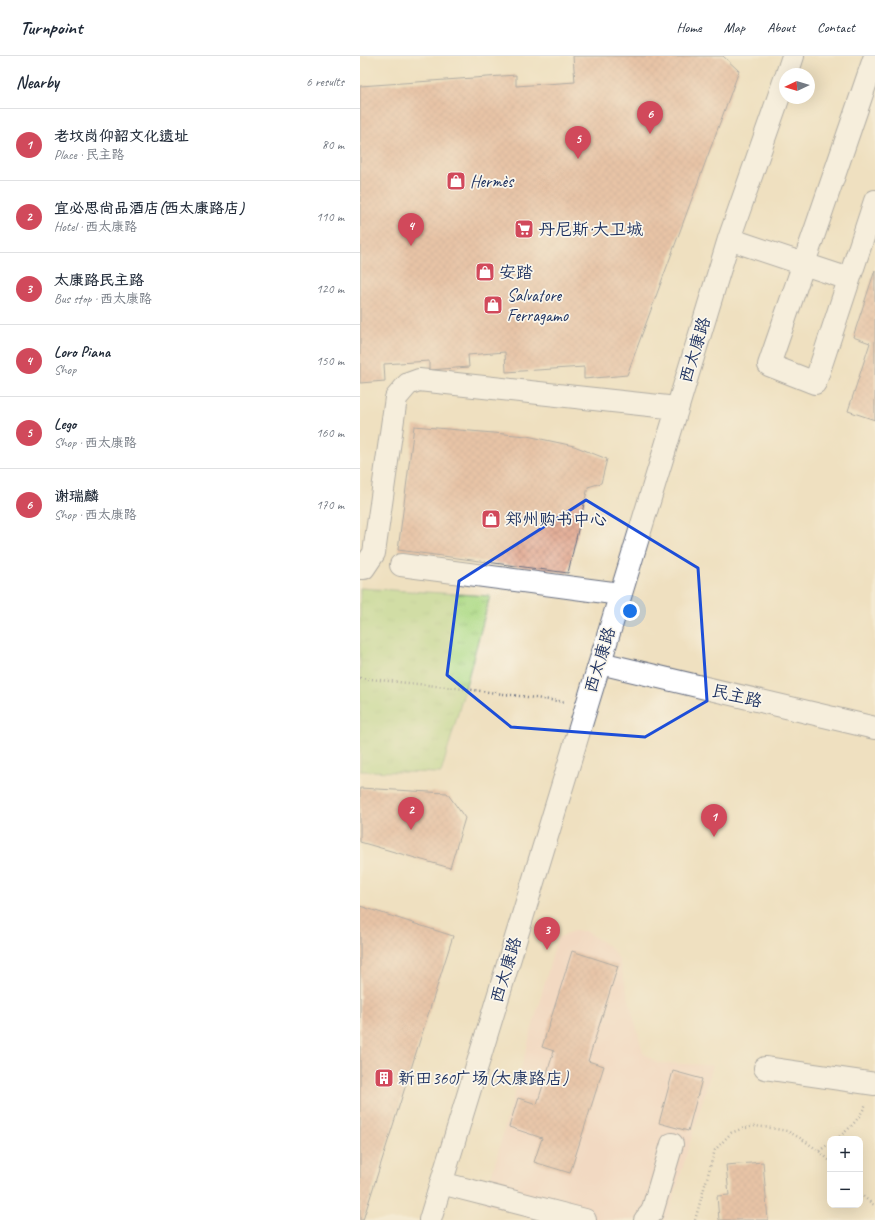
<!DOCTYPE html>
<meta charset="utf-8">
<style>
:root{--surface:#fff;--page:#f2f2f3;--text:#1f2937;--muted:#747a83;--line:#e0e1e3;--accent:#d1495b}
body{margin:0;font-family:Caveat,"LXGW WenKai TC",sans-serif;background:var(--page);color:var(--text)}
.controls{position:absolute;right:12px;bottom:12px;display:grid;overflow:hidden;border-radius:8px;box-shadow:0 4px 16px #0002}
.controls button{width:36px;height:36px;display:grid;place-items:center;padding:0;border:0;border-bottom:1px solid var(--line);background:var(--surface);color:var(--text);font:20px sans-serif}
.compass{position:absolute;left:419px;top:12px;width:36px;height:36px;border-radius:50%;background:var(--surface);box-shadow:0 4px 16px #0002;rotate:266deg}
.you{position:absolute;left:270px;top:555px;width:14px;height:14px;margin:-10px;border:3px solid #fff;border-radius:50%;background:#1a73e8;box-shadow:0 0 0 6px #1a73e833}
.badge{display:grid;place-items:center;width:26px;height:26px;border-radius:50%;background:var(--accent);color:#fff;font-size:13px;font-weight:700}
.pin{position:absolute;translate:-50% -33px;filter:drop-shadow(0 1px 2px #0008)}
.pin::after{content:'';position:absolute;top:21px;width:14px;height:12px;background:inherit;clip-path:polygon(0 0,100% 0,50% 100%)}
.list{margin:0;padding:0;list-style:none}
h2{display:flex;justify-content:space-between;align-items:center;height:52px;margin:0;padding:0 16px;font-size:17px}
h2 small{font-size:13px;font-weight:400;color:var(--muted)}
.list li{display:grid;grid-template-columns:26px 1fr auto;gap:12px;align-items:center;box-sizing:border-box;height:72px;padding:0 16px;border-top:1px solid var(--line)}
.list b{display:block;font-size:15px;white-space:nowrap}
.list p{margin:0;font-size:13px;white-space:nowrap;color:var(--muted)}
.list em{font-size:13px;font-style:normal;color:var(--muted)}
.map{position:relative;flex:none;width:515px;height:1164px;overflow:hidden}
header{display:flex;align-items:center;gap:24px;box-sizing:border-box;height:56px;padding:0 20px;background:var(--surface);border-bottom:1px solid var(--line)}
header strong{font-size:19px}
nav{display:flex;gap:22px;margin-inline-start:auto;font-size:14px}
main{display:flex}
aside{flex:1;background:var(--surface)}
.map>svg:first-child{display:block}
.built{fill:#f7d1c6}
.grass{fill:url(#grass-tufts);stroke:#648472}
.building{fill:url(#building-cross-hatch)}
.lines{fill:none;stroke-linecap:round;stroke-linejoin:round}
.minor-casing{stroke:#656d80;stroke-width:24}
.path{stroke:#656d80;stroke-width:2.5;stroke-dasharray:1 3;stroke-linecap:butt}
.minor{stroke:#fff;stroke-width:22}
.marked{fill:none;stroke:#1d4ed8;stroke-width:3;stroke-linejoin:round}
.labels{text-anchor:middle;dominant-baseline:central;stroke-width:3.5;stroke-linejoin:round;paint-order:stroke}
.poi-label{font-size:17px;fill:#1b2f5e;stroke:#fbf7ec;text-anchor:start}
.street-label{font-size:17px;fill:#1b2f5e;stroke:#fbf7ec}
</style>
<header>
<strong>Turnpoint</strong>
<nav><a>Home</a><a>Map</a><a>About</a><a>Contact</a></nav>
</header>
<main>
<aside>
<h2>Nearby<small>6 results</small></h2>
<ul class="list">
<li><span class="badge">1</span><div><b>老坟岗仰韶文化遗址</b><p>Place · 民主路</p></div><em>80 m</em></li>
<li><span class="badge">2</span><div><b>宜必思尚品酒店(西太康路店)</b><p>Hotel · 西太康路</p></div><em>110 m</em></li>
<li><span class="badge">3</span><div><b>太康路民主路</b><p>Bus stop · 西太康路</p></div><em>120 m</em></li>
<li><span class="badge">4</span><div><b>Loro Piana</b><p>Shop</p></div><em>150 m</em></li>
<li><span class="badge">5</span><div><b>Lego</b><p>Shop · 西太康路</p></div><em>160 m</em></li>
<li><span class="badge">6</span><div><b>谢瑞麟</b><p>Shop · 西太康路</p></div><em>170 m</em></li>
</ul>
</aside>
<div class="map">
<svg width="515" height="1164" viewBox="0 0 515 1164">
<defs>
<pattern id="grass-tufts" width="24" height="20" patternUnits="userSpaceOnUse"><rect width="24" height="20" fill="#adda86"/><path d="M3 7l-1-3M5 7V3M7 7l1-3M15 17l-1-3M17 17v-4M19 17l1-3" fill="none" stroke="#94bb76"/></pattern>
<pattern id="building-cross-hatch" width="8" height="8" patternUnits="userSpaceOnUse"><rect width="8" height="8" fill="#dfa087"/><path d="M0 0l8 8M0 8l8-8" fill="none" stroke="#b48372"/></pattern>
</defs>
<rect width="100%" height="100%" fill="#fbf7ec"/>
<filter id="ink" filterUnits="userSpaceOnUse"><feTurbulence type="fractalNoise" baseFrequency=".025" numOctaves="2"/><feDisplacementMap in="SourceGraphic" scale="8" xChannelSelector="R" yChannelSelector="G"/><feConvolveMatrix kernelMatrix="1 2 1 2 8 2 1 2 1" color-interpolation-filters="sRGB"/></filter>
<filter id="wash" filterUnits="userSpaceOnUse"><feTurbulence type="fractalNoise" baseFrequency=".012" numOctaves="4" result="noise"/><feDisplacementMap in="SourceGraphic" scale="16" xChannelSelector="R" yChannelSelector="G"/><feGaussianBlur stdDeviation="0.9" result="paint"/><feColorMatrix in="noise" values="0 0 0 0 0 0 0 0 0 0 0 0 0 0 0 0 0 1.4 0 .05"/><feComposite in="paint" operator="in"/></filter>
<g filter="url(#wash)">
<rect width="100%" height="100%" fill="#efe0c0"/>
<path class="built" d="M213,875h12l25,16 9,13 24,93 14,10 56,2 -46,155h-126l-57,-17 73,-265z"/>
<path class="grass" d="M0,532l130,8 -25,93 -24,84 -81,-2z"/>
<g id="blocks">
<path class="building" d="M213,0h150l16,15 -112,304 -43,4v-12l-78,5 -1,-20 -37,3 1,12 -40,3v-9l-45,3 1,17 -25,2v-297l156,-11v11l59,-4z
M515,214v150l-27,-9 22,-68 -17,-6z
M54,370l113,10 47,10 33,13 -6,24 -13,4 -20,86 -170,-23z
M0,732l87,5 18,25 -15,50 -90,-26z
M0,850l93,30 -90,284h-3z
M212,895l46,15 -30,95 16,5 -34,107 -36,-11 8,-24 -33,-11 9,-29 19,6 17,-53 -12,-4z
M313,1015l29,8 -14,52 -29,-8z
M403,1106l5,58h-49l-2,-24 12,-1 -3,-30z"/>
</g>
</g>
<g filter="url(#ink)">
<use href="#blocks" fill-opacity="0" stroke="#656d80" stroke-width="1"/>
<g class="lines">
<defs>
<path id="minor" d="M515,0l-106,309 46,18 60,-182
M427,18l6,-18
M369,183l120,40
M41,509l219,29
M0,512h4l10,-15 22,-155 12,-14 11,-4 258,28
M240,607l275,65
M405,1012l110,16
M81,1127l144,37
M70,1164l299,-981 56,-160
M285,1164l7,-8 20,-68"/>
</defs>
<use href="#minor" class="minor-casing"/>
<path class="path" d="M0,622l105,11 101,13
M476,1083c14,-10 23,-20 30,-35
M459,1095l11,-8
M500,1138l15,12
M335,1164l20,-70 16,-17 10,-4 14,-3 16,2 16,3 15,8 17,12 11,10"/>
<use href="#minor" class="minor"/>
</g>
</g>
<path d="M0 0H515V1164H0ZM226,444l112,68 9,133 -62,36 -134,-10 -64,-52 12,-94z" fill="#efe0c0" fill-opacity=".55" fill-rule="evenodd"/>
<path class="marked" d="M226,444l112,68 9,133 -62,36 -134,-10 -64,-52 12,-94z"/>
<defs>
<symbol id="shop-square" viewBox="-11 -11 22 22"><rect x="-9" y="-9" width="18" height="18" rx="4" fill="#d1495b" stroke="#fbf7ec"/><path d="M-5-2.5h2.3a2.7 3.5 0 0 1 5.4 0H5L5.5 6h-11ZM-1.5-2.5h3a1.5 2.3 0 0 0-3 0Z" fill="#fff"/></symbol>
<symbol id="supermarket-square" viewBox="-11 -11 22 22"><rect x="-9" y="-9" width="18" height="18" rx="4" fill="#d1495b" stroke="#fbf7ec"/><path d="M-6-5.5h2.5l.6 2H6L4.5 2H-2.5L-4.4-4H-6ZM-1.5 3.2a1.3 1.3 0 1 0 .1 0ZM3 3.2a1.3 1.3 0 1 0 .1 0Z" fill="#fff"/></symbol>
<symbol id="building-square" viewBox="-11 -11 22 22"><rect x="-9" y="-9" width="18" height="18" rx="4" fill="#d1495b" stroke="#fbf7ec"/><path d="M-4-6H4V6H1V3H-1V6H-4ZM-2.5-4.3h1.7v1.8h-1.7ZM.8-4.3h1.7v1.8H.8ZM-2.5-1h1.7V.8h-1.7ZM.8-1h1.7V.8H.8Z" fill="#fff"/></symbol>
</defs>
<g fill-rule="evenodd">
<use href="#shop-square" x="85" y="114" width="22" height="22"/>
<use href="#supermarket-square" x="153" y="162" width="22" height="22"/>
<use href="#shop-square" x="114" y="205" width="22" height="22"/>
<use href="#shop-square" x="122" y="238" width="22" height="22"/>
<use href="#shop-square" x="120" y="452" width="22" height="22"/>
<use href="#building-square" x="13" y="1011" width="22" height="22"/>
</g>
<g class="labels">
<g class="poi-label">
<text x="110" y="125">Hermès</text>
<text x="178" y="173">丹尼斯·大卫城</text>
<text x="139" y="216">安踏</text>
<text x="147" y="239">Salvatore<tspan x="147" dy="20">Ferragamo</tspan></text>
<text x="145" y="463">郑州购书中心</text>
<text x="38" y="1022">新田360广场(太康路店)</text>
</g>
<g class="street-label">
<text transform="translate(335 294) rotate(-73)">西太康路</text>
<text transform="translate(240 604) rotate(-73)">西太康路</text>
<text transform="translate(377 640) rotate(13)">民主路</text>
<text transform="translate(146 914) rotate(-73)">西太康路</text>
</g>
</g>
</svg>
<div class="controls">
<button>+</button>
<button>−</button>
</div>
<svg class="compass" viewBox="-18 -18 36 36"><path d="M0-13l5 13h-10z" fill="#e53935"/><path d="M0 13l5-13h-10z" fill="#747a83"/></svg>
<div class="you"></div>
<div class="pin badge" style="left:354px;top:781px">1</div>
<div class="pin badge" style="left:51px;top:774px">2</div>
<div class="pin badge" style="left:187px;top:894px">3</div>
<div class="pin badge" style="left:51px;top:190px">4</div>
<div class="pin badge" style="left:218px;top:103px">5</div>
<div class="pin badge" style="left:290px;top:78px">6</div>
</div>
</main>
